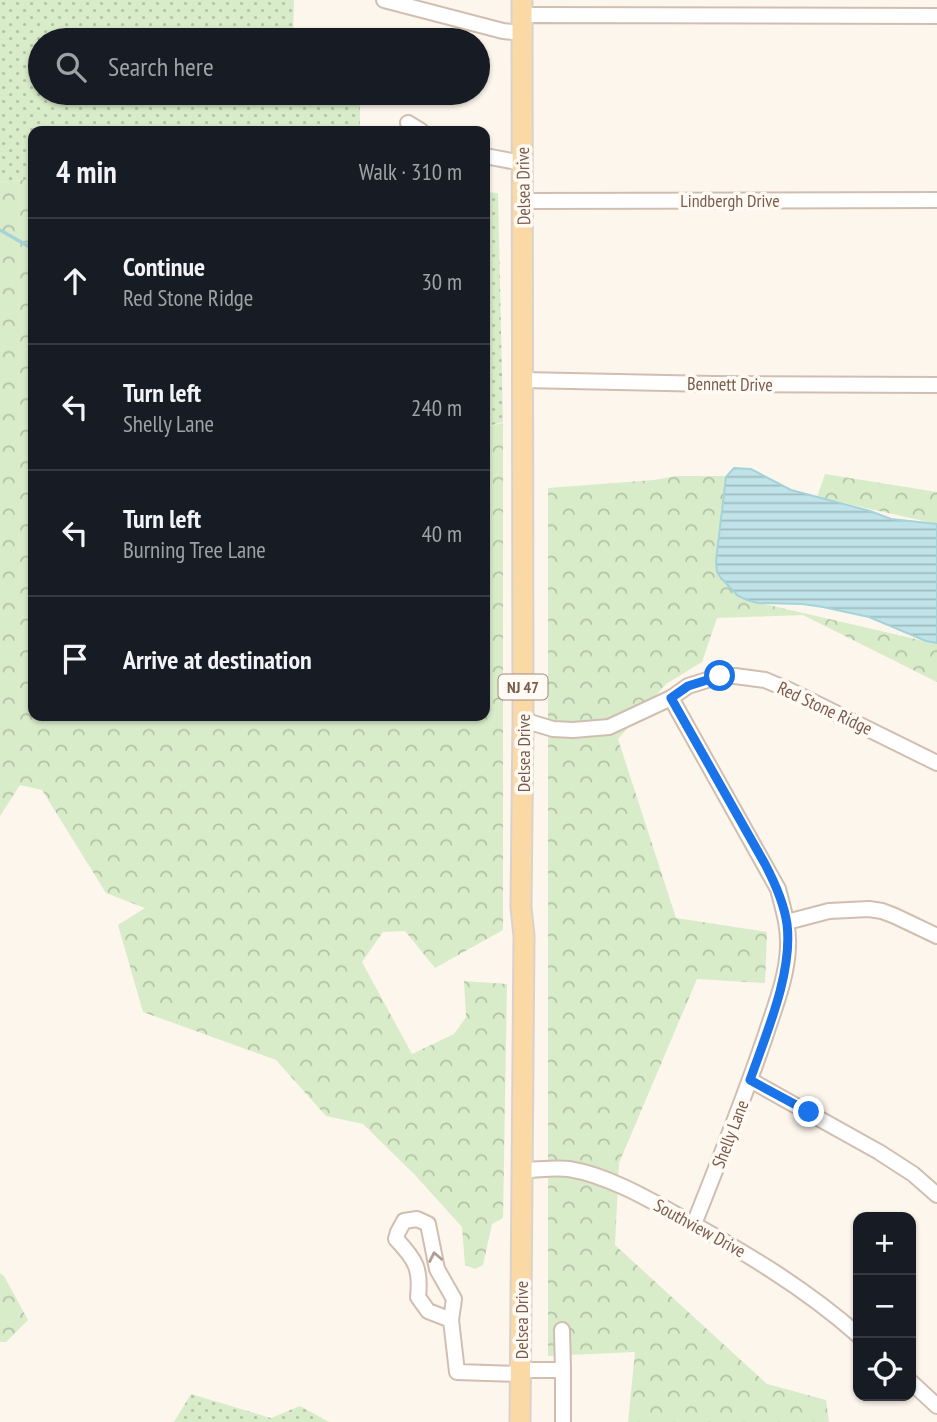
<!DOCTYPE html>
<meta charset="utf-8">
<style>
:root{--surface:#171b24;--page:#20242c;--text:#f1f3f6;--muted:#9ea1a6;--line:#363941}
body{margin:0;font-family:"PT Sans Narrow",sans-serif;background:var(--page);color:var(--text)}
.controls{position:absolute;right:21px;bottom:21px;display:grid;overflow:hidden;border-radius:14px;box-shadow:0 2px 5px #0004}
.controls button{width:63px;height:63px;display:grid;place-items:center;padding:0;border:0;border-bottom:2px solid var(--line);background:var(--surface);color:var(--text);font:35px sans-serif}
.stop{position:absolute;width:21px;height:21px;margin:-16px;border:5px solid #1a73e8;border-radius:50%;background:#fff}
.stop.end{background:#1a73e8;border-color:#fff;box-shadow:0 2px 7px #0008}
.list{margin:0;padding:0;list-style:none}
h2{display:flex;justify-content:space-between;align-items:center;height:91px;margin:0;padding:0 28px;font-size:30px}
h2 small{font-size:23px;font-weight:400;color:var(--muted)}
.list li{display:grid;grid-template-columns:46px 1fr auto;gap:21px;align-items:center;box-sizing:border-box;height:126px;padding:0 28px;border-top:2px solid var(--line)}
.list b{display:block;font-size:26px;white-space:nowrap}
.list p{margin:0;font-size:23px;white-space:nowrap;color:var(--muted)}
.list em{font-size:23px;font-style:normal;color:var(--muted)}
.icon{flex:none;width:38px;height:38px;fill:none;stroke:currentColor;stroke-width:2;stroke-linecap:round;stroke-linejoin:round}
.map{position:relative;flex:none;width:937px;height:1422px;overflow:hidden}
.search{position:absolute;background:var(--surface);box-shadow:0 2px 5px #0004;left:28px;top:28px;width:462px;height:77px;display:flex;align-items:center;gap:18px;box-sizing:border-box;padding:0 24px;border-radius:38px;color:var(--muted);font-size:26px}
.panel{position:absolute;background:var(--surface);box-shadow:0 2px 5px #0004;left:28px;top:126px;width:462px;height:595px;border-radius:14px}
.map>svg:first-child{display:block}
.green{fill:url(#green-dots)}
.forest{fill:url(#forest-crowns)}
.water{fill:url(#water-rules);stroke:#a5d3da;stroke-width:2}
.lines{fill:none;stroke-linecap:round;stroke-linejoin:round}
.stream{stroke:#a5d3da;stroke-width:3.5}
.minor-casing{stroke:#d1beb0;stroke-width:18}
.major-casing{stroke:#dad1cd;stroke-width:23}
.minor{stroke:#fff;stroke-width:14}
.major{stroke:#fbd9a5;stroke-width:19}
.oneway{stroke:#af9d94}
.route{stroke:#1a73e8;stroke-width:9}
.labels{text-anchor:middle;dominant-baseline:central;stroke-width:7;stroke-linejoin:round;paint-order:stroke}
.shield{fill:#fffaf3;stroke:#a28b7f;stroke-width:2}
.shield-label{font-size:16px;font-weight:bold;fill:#7a5c4d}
.street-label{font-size:18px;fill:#7a5c4d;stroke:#fffaf3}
</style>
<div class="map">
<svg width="937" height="1422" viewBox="0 0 937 1422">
<defs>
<pattern id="green-dots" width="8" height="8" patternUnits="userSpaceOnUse" patternTransform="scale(1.75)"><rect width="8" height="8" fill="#d8ecc9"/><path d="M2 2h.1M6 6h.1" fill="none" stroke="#b4c2a5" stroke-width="1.8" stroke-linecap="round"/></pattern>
<pattern id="forest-crowns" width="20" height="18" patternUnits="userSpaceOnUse" patternTransform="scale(1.75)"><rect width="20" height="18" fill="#d8ecc9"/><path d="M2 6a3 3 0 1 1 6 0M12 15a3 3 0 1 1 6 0" fill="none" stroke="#b4c2a5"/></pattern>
<pattern id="water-rules" width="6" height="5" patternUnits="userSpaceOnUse" patternTransform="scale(1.75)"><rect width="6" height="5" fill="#bfe3e8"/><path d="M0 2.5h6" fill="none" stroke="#a0bbbe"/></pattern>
</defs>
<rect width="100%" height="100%" fill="#fdf6ec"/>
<path class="green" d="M0,0h294l-1,40h-253v53h320v38h-327v48l-33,3z
M485,192l13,1 5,229 -18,5z
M191,1394l80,24 29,-12 29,16h-155z"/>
<path class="forest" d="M33,179v537h452v-289l18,-4v507l-68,38 -30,-37 -22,1 -21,30 50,92 42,-20 12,-17 -2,-36 43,3 -4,234 -11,6 -9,41 -8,4 -10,-4 -3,-38 -47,-52 -52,-51 -37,-8 -50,-56 -133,-48 -25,-87 27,-17 -39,-15 -64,-103 -22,-5 -20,31v-634z
M825,474l112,18v32l-120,-27z
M676,476h50l-9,96 30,28 186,43 4,-3v42l-134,-67 -86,3 -15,44 -36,22 -48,55 58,179 91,14 -2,51 -68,-4 -78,184 -4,82 152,139 59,16 3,22h-201l7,-70 -87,4v-868l106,-8z
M0,1273l4,3 24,44 -22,22h-6z"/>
<path class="water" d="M734,468l17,1 40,21 79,21 21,8 46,5v119l-11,-2 -57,-24 -46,-10 -21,-3 -44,-1 -11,-3 -9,-4 -17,-18 -4,-6 -1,-11 10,-84z"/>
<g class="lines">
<path class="stream" d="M0,230l33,19"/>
<defs>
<path id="minor" d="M384,0l119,31 19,2
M522,15l415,1
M408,123l13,8
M485,156l37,7
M523,201l414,-1
M523,380l190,4 224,1
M671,698l107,191c5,19 11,38 10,58 -1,30 -13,59 -22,87 -22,65 -47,127 -72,190
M523,720l30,9 20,1 36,-3 62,-29 17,-12 32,-10h15l30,4 24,10 148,73
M787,922l42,-11 40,-2 13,2 13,5 42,20
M750,1080l129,72 34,22 24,21
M521,1170c16,0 33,-3 48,-1 37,6 76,28 108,46 64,35 127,72 181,120
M451,1320l-23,-9 -10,-14c3,-28 -2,-37 -22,-58l2,-7 6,-11 13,-2 11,5 9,45 17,30 -3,21 6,52 63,2
M562,1330l1,40
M520,1370h43v51
M911,1382l26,24"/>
<path id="major" d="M520,1422l4,-486 -3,-29 2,-187 -1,-720"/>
</defs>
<use href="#minor" class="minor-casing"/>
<use href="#major" class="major-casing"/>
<use href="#minor" class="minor"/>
<use href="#major" class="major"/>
</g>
<defs><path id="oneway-chevron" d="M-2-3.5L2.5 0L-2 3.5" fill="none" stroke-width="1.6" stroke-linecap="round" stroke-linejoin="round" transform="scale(1.75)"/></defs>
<use class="oneway" href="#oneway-chevron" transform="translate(435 1257) rotate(-101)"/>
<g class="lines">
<path class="route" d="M720,676l-32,10 -17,12 94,166c10,19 19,39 22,60 6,49 -21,110 -37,156l59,32"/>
</g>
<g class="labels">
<rect class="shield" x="498.5" y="674.5" width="49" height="25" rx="5"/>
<g class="shield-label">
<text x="523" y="687">NJ 47</text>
</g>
<g class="street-label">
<text transform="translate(523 186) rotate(-91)">Delsea Drive</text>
<text x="730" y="200">Lindbergh Drive</text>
<text transform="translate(730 384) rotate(1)">Bennett Drive</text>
<text transform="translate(825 708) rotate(25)">Red Stone Ridge</text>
<text transform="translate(523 753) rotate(-90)">Delsea Drive</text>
<text transform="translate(730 1134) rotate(-69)">Shelly Lane</text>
<text transform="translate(700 1228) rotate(29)">Southview Drive</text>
<text transform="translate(521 1320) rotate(-90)">Delsea Drive</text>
</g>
</g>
</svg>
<div class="controls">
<button>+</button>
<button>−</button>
<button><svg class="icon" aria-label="locate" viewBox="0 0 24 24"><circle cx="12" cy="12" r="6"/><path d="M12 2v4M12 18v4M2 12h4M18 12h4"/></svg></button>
</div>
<div class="stop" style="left:720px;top:676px"></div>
<div class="stop end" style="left:809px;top:1112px"></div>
<div class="search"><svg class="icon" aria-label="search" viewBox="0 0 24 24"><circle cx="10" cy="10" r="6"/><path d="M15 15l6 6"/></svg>Search here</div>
<section class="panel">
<h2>4 min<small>Walk · 310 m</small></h2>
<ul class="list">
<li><svg class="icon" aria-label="ahead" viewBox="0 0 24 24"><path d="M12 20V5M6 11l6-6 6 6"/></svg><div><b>Continue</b><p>Red Stone Ridge</p></div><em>30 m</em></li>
<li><svg class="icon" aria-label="left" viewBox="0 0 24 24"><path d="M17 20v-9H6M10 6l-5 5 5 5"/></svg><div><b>Turn left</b><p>Shelly Lane</p></div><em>240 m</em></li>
<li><svg class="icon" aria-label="left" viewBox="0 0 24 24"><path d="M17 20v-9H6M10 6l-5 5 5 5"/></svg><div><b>Turn left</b><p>Burning Tree Lane</p></div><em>40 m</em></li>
<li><svg class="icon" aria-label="arrive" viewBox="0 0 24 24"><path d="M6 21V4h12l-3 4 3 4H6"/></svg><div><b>Arrive at destination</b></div></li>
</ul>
</section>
</div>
